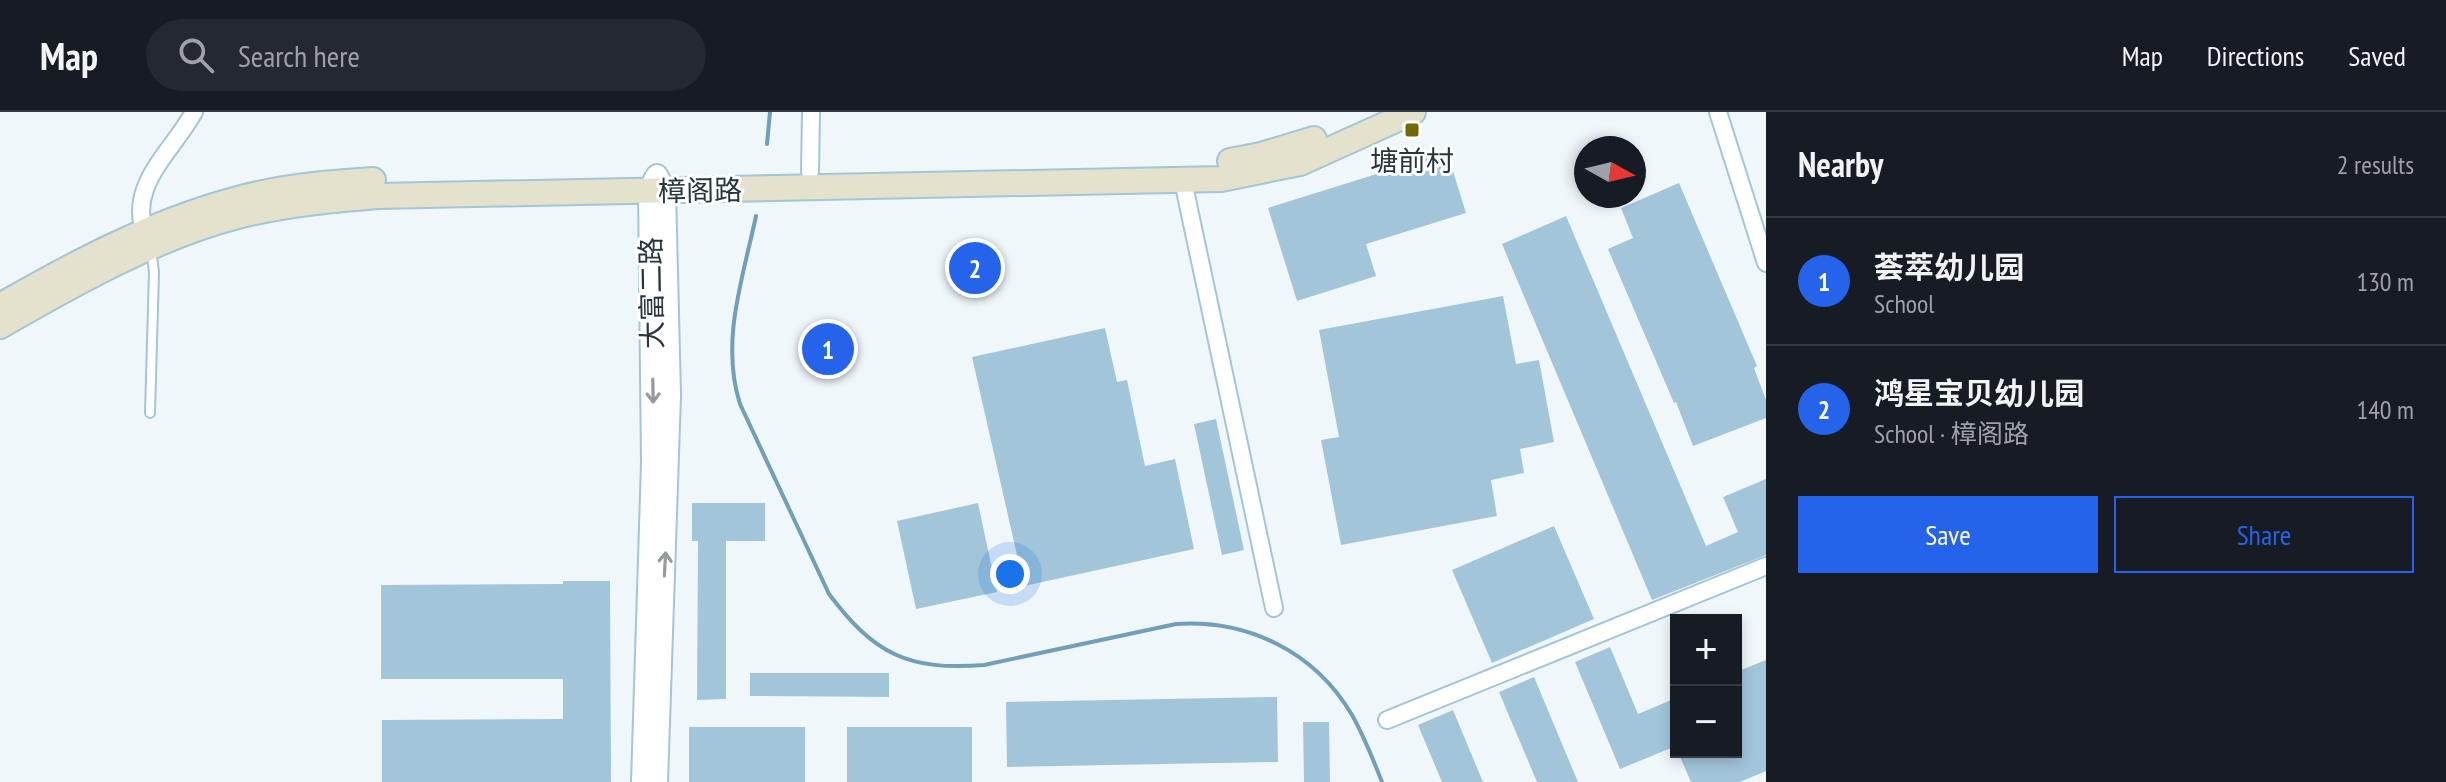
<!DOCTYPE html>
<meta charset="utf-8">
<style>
:root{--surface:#171b24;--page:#242831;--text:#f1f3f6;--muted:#9ea1a6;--line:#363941;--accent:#2563eb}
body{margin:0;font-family:"PT Sans Narrow","Noto Sans SC",sans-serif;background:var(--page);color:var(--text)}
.controls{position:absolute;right:24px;bottom:24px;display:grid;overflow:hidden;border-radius:0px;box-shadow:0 4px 12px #0003}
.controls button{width:72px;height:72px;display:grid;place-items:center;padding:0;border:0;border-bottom:2px solid var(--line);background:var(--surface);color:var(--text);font:40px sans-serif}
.compass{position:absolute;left:1574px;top:24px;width:72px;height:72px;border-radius:50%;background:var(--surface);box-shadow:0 4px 12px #0003;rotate:98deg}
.you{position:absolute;left:1010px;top:462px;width:28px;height:28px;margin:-20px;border:6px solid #fff;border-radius:50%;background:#1a73e8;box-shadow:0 0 0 12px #1a73e833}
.badge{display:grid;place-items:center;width:52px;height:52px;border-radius:50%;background:var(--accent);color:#fff;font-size:26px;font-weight:700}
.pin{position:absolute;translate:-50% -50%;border:4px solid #fff;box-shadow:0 2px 8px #0006}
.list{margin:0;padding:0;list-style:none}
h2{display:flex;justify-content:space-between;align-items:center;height:104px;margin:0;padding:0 32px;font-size:34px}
h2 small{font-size:26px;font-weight:400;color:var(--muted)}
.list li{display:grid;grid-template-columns:52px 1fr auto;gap:24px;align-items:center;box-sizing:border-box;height:128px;padding:0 32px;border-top:2px solid var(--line)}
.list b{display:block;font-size:30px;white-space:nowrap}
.list p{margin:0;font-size:26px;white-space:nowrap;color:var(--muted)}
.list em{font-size:26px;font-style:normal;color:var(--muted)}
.actions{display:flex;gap:16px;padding:24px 32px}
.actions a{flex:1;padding:18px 0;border:2px solid var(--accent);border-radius:0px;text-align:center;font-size:28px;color:var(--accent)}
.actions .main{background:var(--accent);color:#fff}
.icon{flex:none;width:44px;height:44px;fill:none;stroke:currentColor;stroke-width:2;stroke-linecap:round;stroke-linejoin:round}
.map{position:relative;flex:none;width:1766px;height:670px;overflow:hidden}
header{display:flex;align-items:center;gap:48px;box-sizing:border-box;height:112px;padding:0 40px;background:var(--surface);border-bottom:2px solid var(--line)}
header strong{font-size:38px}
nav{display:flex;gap:44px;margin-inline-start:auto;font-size:28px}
.search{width:560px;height:72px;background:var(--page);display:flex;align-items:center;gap:20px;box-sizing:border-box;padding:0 28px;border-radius:44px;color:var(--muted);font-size:30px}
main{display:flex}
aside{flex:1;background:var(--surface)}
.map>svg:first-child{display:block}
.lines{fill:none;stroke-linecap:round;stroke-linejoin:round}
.stream{stroke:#719fb9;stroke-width:4}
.building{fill:#a3c5d9}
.service-casing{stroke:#a3c5d8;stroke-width:12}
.minor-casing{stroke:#a3c5d8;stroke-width:20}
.tertiary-casing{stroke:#a3c5d8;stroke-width:24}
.secondary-casing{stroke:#a3c5d8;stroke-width:28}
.service{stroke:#fff;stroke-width:8}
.minor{stroke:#fff;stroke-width:16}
.tertiary{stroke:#fff;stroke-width:20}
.secondary{stroke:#e4e1cc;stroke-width:24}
.oneway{stroke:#949a9e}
.poi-dot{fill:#746901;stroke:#fff;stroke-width:3}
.labels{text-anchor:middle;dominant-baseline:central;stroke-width:6;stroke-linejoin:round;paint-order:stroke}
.poi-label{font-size:28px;fill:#28363e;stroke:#fff}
.street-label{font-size:28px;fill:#28363e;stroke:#fff}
</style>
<header>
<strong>Map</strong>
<div class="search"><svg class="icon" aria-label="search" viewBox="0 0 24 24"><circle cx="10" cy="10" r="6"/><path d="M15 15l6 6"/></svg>Search here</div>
<nav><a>Map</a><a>Directions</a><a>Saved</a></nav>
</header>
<main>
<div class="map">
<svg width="1766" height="670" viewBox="0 0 1766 670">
<rect width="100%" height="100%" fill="#f0f7fb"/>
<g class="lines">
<path class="stream" d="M767,32l3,-32
M756,104c-13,62 -36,125 -16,188l89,190c45,60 79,77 155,71l192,-41c72,-5 139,28 176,91 12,21 21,44 30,67"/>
</g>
<path class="building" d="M1447,40l19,61 -100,31 10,32 -79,25 -29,-93z
M1679,71l78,183 -3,2 12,32v18l-73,28 -17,-44 -2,1 -66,-154 25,-11 -12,-30z
M1566,104l140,330 32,-14 -15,-35 43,-18v76l-114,45 -150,-356z
M1503,184l13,68 23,-4 15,82 -34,7 4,24 -33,7 6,36 -156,29 -20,-105 18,-3 -20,-107z
M1105,216l12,54 10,-2 18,86 30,-7 19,90 -170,37 -52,-229z
M1216,307l28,131 -22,5 -28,-131z
M692,391h73v38h-39v158l-29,1 1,-159h-6z
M978,391l19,89 -81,17 -19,-88z
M1554,414l40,93 -102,44 -40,-93z
M563,469h47l1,201h-229v-62l181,-1v-40h-182v-94l182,-1z
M1610,535l28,67 38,-16v48l-56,23 -45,-107z
M1766,548v111l-26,11h-49l-13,-30h58v-80z
M750,561h139v24l-139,-1z
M1534,565l44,105h-41l-38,-90z
M1277,585l1,65 -271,5 -1,-65z
M1453,598l30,72h-41l-24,-57z
M1303,610h26l1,60h-26z
M689,615h116v55h-116z
M847,615h125v55h-125z"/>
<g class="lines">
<defs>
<path id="service" d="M150,301l4,-141 -3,-23"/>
<path id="minor" d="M1718,0l48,151
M810,60l1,-60
M1183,69l91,427
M148,129c-25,-53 23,-87 46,-129
M1387,608l379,-154"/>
<path id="tertiary" d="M657,63l8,15 5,205 -13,387
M642,670l10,-319 -3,-272 6,-13"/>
<path id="secondary" d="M1230,49l31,-6 53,-16
M0,194c73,-42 152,-84 234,-106 46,-13 92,-17 139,-20
M0,214c75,-43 154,-88 238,-110 46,-12 93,-16 140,-20l843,-17 79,-16 113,-51"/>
</defs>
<use href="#service" class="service-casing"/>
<use href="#minor" class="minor-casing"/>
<use href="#tertiary" class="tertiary-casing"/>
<use href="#secondary" class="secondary-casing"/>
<use href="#service" class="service"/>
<use href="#minor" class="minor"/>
<use href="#tertiary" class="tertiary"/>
<use href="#secondary" class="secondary"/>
</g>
<defs><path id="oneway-shaft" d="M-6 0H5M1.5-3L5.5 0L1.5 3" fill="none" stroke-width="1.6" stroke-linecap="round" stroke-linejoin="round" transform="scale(2)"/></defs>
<g class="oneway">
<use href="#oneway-shaft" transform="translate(653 279) rotate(89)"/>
<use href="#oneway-shaft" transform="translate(665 452) rotate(-87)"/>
</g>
<rect class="poi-dot" x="1404" y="10" width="16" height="16" rx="4"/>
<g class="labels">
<g class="poi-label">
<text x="1412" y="48">塘前村</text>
</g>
<g class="street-label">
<text transform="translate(700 78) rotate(-1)">樟阁路</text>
<text transform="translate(651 181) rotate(-91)">大富二路</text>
</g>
</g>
</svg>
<div class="controls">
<button>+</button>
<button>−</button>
</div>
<svg class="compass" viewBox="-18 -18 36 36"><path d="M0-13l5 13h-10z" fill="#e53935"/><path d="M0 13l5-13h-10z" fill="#9ea1a6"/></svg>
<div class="you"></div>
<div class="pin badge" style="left:828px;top:237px">1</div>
<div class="pin badge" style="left:975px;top:156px">2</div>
</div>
<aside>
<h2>Nearby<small>2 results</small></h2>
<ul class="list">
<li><span class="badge">1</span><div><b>荟萃幼儿园</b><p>School</p></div><em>130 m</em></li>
<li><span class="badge">2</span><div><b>鸿星宝贝幼儿园</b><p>School · 樟阁路</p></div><em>140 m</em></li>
</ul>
<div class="actions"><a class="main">Save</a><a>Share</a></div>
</aside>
</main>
